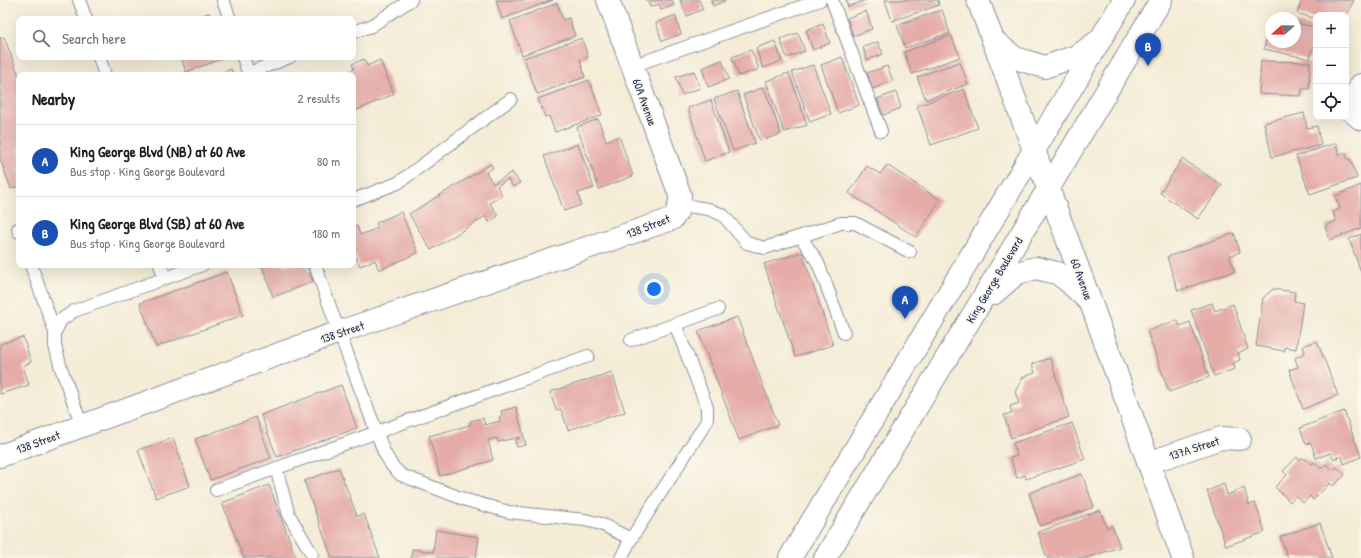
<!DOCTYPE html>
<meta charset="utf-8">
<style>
:root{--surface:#fff;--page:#f6f6f6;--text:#202124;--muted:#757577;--line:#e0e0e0;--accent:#ea580c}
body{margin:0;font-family:"Patrick Hand",sans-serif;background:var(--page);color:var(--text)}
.controls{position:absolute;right:12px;top:12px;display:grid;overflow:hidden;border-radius:8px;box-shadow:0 4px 16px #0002}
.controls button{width:36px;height:36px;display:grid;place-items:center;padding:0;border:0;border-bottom:1px solid var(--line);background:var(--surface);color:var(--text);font:20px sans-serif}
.compass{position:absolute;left:1265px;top:12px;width:36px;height:36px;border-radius:50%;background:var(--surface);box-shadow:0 4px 16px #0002;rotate:250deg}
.you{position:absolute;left:654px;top:289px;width:14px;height:14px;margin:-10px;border:3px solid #fff;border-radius:50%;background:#1a73e8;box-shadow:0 0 0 6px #1a73e833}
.badge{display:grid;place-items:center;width:26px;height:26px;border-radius:50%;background:var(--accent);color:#fff;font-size:13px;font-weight:700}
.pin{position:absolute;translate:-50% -33px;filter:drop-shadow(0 1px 2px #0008)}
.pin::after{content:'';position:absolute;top:21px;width:14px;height:12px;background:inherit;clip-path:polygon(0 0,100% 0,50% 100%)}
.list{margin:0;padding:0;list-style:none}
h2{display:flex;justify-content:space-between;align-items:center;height:52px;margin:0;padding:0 16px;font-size:17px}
h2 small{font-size:13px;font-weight:400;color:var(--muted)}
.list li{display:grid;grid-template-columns:26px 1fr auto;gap:12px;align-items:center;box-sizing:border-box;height:72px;padding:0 16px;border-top:1px solid var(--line)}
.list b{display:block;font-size:15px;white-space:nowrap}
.list p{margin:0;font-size:13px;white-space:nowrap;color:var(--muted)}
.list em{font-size:13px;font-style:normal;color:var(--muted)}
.icon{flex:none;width:22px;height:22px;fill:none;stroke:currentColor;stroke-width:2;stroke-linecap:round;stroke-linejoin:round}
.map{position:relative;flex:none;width:1361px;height:558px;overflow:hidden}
.search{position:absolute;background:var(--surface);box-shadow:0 4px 16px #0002;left:16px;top:16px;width:340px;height:44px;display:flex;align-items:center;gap:10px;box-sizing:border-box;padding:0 14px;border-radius:8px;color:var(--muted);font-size:15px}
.panel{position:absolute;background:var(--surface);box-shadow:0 4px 16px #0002;left:16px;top:72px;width:340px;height:196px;border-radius:8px}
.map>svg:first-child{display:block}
.building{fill:#e5aca7}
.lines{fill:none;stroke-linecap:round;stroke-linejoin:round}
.lane-casing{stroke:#888e9a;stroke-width:14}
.street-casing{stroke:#888e9a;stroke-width:24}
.secondary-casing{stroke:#888e9a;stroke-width:24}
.primary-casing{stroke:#888e9a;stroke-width:24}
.lane{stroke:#fff;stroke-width:12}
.street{stroke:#fff;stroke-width:22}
.secondary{stroke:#fff;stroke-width:22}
.primary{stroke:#fff;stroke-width:22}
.labels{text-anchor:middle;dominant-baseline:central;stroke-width:3.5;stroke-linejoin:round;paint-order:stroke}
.street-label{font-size:12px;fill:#1b2f5e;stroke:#fbf7ec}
</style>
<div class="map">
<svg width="1361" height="558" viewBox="0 0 1361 558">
<rect width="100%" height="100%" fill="#fbf7ec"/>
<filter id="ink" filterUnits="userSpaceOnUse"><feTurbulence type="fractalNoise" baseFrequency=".025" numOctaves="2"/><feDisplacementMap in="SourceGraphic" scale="8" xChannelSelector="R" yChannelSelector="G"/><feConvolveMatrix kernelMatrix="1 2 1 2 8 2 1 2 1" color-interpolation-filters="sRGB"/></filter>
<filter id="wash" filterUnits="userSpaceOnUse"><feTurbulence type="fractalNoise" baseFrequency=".012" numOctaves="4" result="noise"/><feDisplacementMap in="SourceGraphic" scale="16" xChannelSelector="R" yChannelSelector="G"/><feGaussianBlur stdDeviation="0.9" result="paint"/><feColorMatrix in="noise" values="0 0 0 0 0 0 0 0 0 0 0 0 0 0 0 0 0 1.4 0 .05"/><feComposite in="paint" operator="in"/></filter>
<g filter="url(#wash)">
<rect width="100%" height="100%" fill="#f4ecd6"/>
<g id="blocks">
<path class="building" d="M496,0h57l-51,19z
M647,0h25l2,5 -13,5 -2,-6 -9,3z
M680,0h19l4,9 -16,7z
M711,0h16l-14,6z
M846,0h20l-18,7z
M885,0h53l1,5 -47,16z
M1302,0h52l-7,15h-31v4l-19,-6z
M557,3l6,17 6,-2 6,18 -53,19 -12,-34z
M942,10l8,23 -45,15 -8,-23z
M866,11l6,18 -19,7 -6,-18z
M209,13l2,6h-18z
M675,15l6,19 -19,7 -6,-18z
M1295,23l21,4v24l-4,-2 -2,10 -46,-10 3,-15 4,1v7h24z
M823,24l7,19 -17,7 -7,-20z
M798,33l7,18 -18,7 -7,-19z
M951,35l9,22 -48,17 -8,-22z
M4,37l15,39v110l-8,3 -11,-30v-121z
M582,38l6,19 -8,3 5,17 -48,17 -13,-36z
M775,41l7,20 -19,7 -7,-20z
M878,42l5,12 -16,6 -4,-13z
M751,50l8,19 -20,7 -7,-19z
M181,57h46l-41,15z
M842,57l17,48 -21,8 -17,-48z
M364,59l3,7 13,-6 14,34 -41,18v-37h-13l14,-6 -2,-5z
M722,60l7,19 -21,8 -6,-19z
M1261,61l49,1 -1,27h-7l-1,7 -42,-2z
M960,62l8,22 -42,16 -9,-23z
M813,65l18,49 -21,8 -18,-50z
M887,66l6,15 -21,8 -5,-16z
M231,69l2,6h-19z
M694,71l6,17 -18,7 -6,-18z
M789,73l18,52 -23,7 -18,-51z
M589,80l13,35 -47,17 -6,-16 -4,1 -7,-18z
M764,87l17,47 -21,7 -17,-46z
M964,89l14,39 -47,17 -14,-39z
M737,91l18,52 -22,8 -19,-52z
M896,92l5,16 -18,7 -6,-16z
M711,100l18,52 -24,9 -17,-53z
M1304,113l3,15 10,-2 4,19 -49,12 -8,-34z
M598,119l8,22 13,-5 14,40 -34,13 -22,-62z
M1336,143l3,12 7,-2 1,6h3l7,19 -47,16 -14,-38z
M578,144l16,44 -16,5 3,12 -17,6 -20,-55z
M1182,159l40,26 -24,34 -38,-26z
M491,164l2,4 -7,4 7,12 19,-12 8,11 -7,4 -5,-8 -11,7 5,9 -12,8 8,13 -9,6 -3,-6 -55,34 -22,-36z
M887,165l53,35 -24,37 -67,-44 18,-27 13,8z
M1361,185v43l-31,12 -5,-14 11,-5 -3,-9 7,-3 -5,-13z
M401,212l17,41 -39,17 -4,-10 -15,6 -5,-11 -2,1v-28l4,-2 3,9 18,-7 -2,-5z
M1234,233l6,19 -11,4 6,15 -57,20 -11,-34z
M1361,234v38l-12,-33z
M802,252l31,93 -38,12 -31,-93z
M262,265h44l7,17 -40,15z
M227,272l16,43 -87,32 -16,-44z
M1273,289l22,3 -1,9 9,2 -7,46 -11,-2 -1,4 -28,-5 7,-48z
M1212,303l3,8 18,-7 15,45 -10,4 2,7 -7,3 2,6 -21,7 -23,-66z
M737,317l41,108 -39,15 -41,-109z
M1177,320l3,6 10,-4 19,55 -40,15 -22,-61z
M23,337l8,25 -8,4 6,19 -29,9v-50z
M1317,341l21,54 -35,14 -14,-39 9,-3 -3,-9 10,-5 -2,-7z
M1050,358l19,59 -58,21 -7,-23 8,-2 -2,-7 9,-3 -4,-11 8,-15 12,-4 -3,-9z
M612,372l13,40 -57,18 -7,-21 -5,1 -6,-18z
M341,385l16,43 -80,29 -16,-42z
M516,407l10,38 -9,2 -2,-7 4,-1v-2l-21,5 -1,-4 -9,2 5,20 -53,16 -11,-40 41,-11v-4l13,-3 2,7 15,-4 -1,-4 3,-1 -1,-5z
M1344,411l17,46 -17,7 -2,-8 -9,3 -2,-6 -15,5 -5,-15 -5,1 -6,-16z
M256,417l15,41 -61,22 -15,-41z
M1072,423l13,36 -59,20 -1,-4 -8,3 -7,-20 7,-2 -4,-13z
M173,438l17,48 -34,12 -18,-48z
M1297,457l2,3 2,-2 6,2 5,4 2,-2 7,7 5,-5 7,6 4,-3 8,8 -12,11 -3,-3 -17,17 -3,-4 -7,7 -7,-7 -6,6 -15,-15 12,-12 -4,-4z
M339,468l18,48 7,-2 16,44h-48l-28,-77z
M1082,474l12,33 -54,19 -11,-33z
M1224,484l3,11 17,-7 5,17 6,-2 10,29 -39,14 -19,-55z
M269,485l12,32 15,41h-52l-3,-7 -19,-48z
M1100,510l7,18 5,-2 8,21 -34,11h-39l-9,-26z
M1320,523l12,35h-44l-8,-21z
M436,530l43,7 -3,21h-65l1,-9 21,3z"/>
</g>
</g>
<g filter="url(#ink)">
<use href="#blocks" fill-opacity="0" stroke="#888e9a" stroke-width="1"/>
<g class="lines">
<defs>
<path id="lane" d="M79,0l7,19
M223,0l7,19
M832,0l49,131
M353,32l18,-6 40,-26
M99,57l6,18
M243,57l6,18
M632,66l188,-66
M249,73l41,-16
M353,200l45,-17 113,-84
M680,205l28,4 15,6 24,28 18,5 76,-25h14l55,29
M18,229l1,3
M801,237l17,26 26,70
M31,265l24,67
M160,265l5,13
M315,265l24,67 45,120 8,14 9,9 65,25 43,12 76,8 16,4 30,15
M631,340l87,-31
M82,426l-21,-58 -6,-22v-14l6,-12 13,-9 128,-46
M276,468l13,47 23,39
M216,490l372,-134
M621,558l10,-19 76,-118v-14l-32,-83"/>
<path id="street" d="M1361,85l-12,24 12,10
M0,456l339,-124 333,-113c7,-8 8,-14 8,-24l-72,-195
M1148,463l73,-25 19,1"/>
<path id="secondary" d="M978,0l113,303 92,255"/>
<path id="primary" d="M993,40l22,18 30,9 34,-12 18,-13
M993,294l24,-21 19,-5 21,5 12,9 22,21
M790,558l334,-558
M825,558l152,-250 184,-308"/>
</defs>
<use href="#lane" class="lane-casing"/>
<use href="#street" class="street-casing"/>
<use href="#secondary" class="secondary-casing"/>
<use href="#primary" class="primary-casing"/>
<use href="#lane" class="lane"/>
<use href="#street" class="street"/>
<use href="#secondary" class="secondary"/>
<use href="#primary" class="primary"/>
</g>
</g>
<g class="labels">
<g class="street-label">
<text transform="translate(645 102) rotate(70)">60A Avenue</text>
<text transform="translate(648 226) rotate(-21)">138 Street</text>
<text transform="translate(1082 279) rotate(70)">60 Avenue</text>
<text transform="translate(994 280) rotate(-59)">King George Boulevard</text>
<text transform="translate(342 332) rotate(-19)">138 Street</text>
<text transform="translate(38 442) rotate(-20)">138 Street</text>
<text transform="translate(1194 448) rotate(-18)">137A Street</text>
</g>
</g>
</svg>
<div class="controls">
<button>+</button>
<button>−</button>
<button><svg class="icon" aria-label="locate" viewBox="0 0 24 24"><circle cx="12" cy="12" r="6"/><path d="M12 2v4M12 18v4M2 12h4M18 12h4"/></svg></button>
</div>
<svg class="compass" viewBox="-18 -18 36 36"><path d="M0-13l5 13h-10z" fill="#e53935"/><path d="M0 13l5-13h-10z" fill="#757577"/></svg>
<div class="you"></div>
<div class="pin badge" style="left:905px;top:319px;background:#1a4fb4">A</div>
<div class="pin badge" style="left:1148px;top:66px;background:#1a4fb4">B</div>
<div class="search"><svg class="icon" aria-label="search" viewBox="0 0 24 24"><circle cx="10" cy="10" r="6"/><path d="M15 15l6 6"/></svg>Search here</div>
<section class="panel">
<h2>Nearby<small>2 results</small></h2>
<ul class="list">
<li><span class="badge" style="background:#1a4fb4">A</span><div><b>King George Blvd (NB) at 60 Ave</b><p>Bus stop · King George Boulevard</p></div><em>80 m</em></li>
<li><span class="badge" style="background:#1a4fb4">B</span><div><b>King George Blvd (SB) at 60 Ave</b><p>Bus stop · King George Boulevard</p></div><em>180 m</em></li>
</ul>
</section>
</div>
